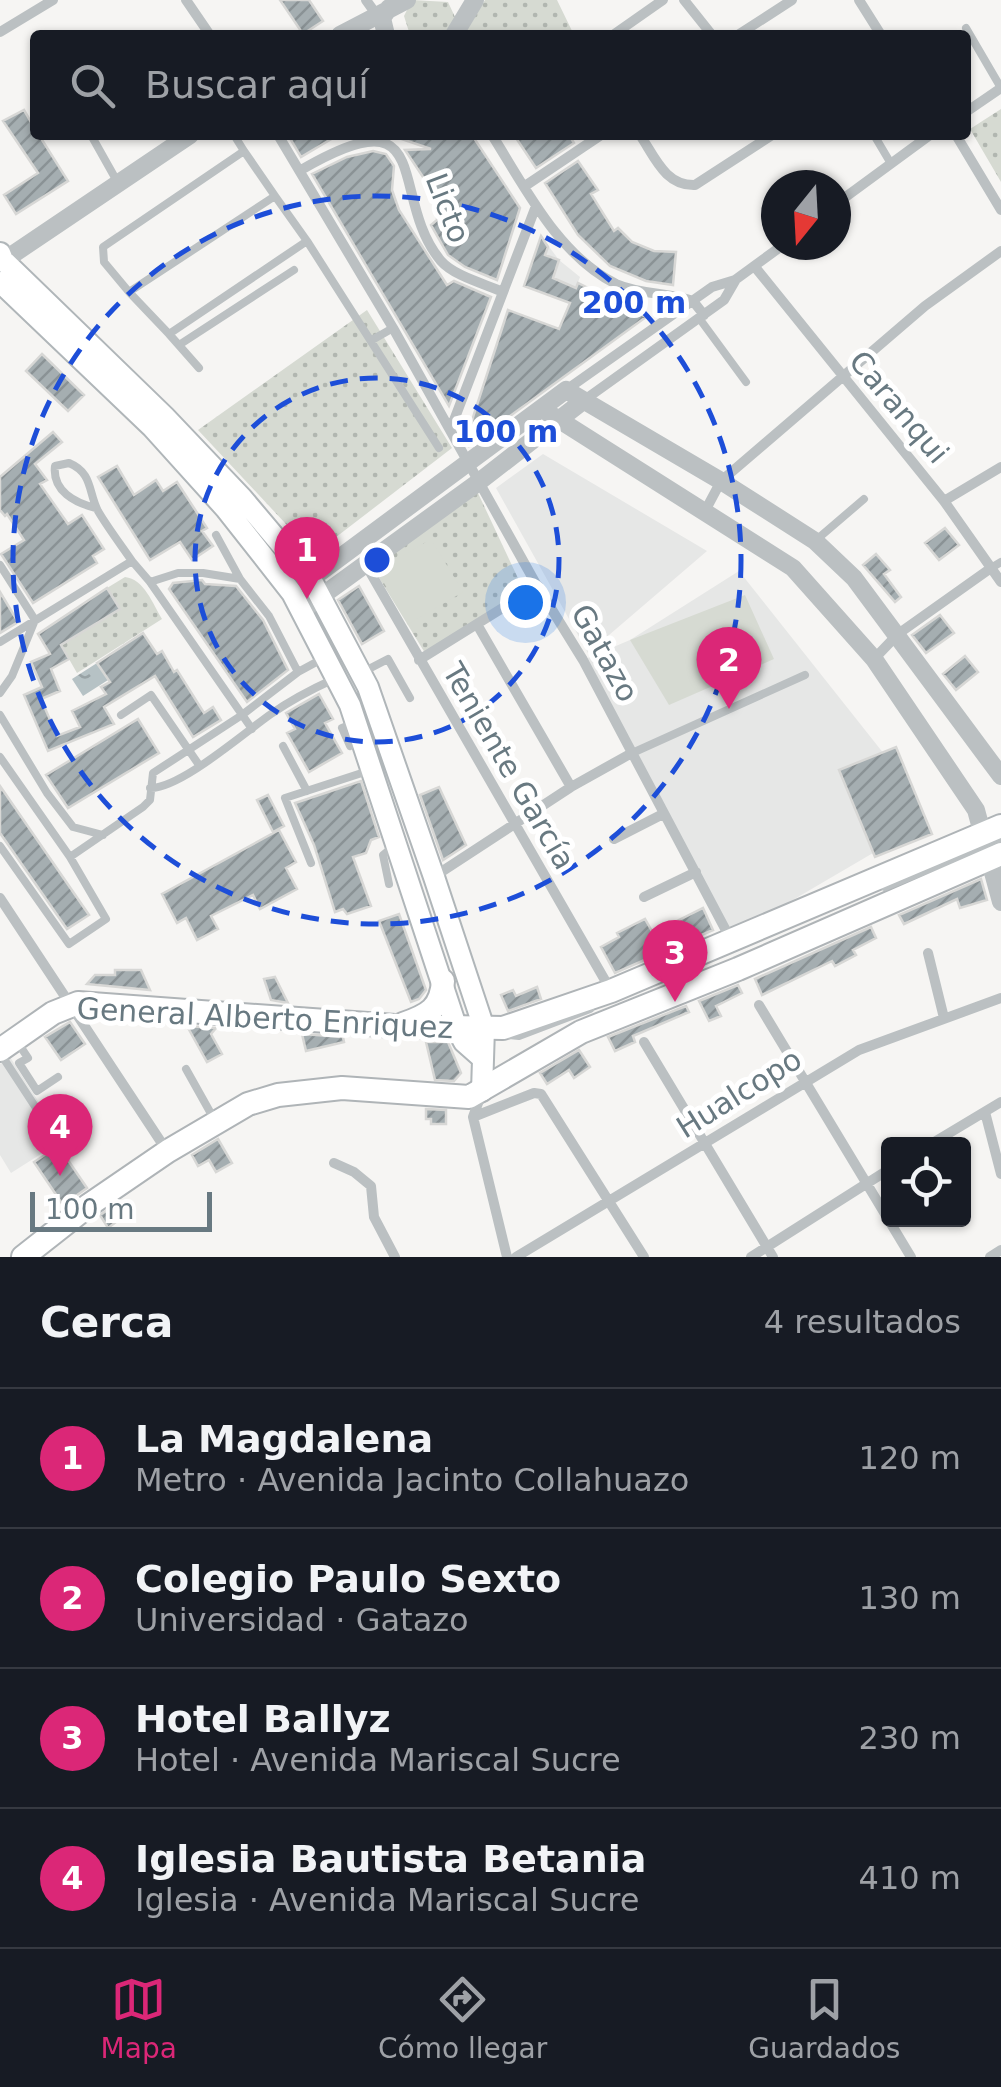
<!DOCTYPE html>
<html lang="es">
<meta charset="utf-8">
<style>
:root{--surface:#171b24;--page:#20242c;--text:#f1f3f6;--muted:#9ea1a6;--line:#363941;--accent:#db2777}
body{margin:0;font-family:"DejaVu Sans",sans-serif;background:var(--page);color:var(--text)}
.controls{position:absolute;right:30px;bottom:30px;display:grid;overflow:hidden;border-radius:10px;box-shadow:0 2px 8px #0004}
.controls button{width:90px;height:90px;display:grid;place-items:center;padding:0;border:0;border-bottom:2px solid var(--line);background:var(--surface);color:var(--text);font:50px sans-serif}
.compass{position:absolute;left:761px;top:170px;width:90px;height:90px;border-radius:50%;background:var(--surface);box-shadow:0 2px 8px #0004;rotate:198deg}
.scale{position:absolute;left:30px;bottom:25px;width:182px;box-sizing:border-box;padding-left:10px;border:5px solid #687981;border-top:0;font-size:28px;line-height:35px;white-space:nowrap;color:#687981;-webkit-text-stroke:8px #fff;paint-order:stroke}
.you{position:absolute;left:525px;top:602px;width:35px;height:35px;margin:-25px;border:8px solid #fff;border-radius:50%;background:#1a73e8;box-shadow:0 0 0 15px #1a73e833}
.badge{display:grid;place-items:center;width:65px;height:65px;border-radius:50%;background:var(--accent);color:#fff;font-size:32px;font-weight:700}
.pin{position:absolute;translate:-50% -82px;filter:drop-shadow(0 2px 5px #0008)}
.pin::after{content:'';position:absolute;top:52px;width:35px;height:30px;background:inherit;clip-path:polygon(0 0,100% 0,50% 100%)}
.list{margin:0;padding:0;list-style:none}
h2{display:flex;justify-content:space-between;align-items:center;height:130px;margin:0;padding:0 40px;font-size:42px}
h2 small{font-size:32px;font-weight:400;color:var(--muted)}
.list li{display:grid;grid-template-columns:65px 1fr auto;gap:30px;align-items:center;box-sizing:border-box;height:140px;padding:0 40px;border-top:2px solid var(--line)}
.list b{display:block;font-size:38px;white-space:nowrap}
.list p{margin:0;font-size:32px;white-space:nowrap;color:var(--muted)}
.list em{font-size:32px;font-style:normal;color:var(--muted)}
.icon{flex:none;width:55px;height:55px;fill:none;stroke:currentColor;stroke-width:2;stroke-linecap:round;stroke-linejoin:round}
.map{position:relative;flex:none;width:1001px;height:1257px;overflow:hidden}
.search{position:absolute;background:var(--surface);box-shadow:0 2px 8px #0004;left:30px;right:30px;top:30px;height:110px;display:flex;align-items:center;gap:25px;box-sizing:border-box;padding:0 35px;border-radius:10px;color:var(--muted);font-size:38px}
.sheet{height:690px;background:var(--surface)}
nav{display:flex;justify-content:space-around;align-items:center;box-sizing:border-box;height:140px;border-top:2px solid var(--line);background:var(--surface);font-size:28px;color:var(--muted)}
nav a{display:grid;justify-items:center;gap:5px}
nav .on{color:var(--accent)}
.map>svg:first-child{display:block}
.built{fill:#e6e7e6}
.green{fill:url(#green-dots)}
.pitch{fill:#d6dad2}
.water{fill:url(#water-ripples)}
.building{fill:url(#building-hatch);stroke:#d7d7d5;stroke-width:2.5}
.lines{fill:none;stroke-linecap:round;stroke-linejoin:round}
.secondary-casing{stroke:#b0b6b9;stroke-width:24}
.primary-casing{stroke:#afb4b7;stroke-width:26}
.service{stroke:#bbc0c2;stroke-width:8}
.minor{stroke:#bbc0c2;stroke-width:10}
.tertiary{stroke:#bbc0c2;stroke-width:18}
.secondary{stroke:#fff;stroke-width:20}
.primary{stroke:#fff;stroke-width:22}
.ring{fill:none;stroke:#1d4ed8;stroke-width:5;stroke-dasharray:18 12}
.labels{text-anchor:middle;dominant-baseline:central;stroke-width:10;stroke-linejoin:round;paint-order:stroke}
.street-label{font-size:30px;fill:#687981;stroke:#fff}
.centre{fill:#1d4ed8;stroke:#fff;stroke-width:5}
.ring-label{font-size:30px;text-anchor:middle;font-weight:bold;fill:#1d4ed8;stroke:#fff;stroke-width:10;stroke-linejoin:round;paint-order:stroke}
</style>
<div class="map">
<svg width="1001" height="1257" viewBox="0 0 1001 1257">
<defs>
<pattern id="green-dots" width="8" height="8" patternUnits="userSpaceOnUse" patternTransform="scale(2.5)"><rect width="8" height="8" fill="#d6dad2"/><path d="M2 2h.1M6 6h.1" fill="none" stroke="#b1b6b0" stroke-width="1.8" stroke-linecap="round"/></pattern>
<pattern id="water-ripples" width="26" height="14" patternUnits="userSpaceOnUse" patternTransform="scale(2.5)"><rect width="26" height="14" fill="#b6c2c5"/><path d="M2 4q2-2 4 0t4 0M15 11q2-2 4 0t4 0" fill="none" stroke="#98a2a5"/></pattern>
<pattern id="building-hatch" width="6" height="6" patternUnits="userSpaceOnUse" patternTransform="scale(2.5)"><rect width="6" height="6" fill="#a5aeb1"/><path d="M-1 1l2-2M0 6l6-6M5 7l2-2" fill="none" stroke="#8a9295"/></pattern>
</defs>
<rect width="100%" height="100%" fill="#f6f5f3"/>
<path class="built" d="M541,236l18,24 21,17 -10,26 -46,-17z
M543,454l164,97 -119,102 -92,-165z
M739,571l149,188 38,63 -198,116 -145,-278 47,-20z
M10,1057l53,83 -52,33 -11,-18v-91z"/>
<path class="green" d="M412,0l36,2 7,15 -7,18h-38l-6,-19z
M485,0h72l17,35h-112z
M1001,109v73l-31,-53z
M367,310l85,138 -138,106 -116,-124z
M477,491l48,102 -100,60 -52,-85z
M125,577c19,2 28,27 37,42l-85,54 -16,-28 59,-36 -13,-21z"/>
<path class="pitch" d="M431,539l32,53 -55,32 -31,-53z
M745,595l29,64 -105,46 -39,-65z"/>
<path class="water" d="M97,663l11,17 -25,16 -11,-17z"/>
<path class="building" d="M280,0h29l14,21 -20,13z
M24,110l11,19v6h4l29,46 -52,33 -12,-19 34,-22 -35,-52z
M288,135h50l-37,22z
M390,135h82l48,73 -23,72 -32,-13 -17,-12 -17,-30 6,-5v-22l-32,-48 26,-1z
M514,135h55l5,8 -38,25z
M373,151l13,3 8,12 -2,24 7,20 48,75 7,-4 37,16 -42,109 -137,-232 35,-17z
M578,161l20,29 -7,4 23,37 4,-3 14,14 22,9 22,1 -3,33 -27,-4 -36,-15 -32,-31 -33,-52z
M541,236l7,11 -3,8 14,5 -6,18 23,10 2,-5 68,34 -177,129 -3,-4 8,-28 34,-104 51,19 11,-26 -46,-17z
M42,354l42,41 -16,16 -42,-40z
M53,432l9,10 -27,22 12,16 -7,4 28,40 14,-9 22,34 -11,7 4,7 -64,40 -32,-49 23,-14 -17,-26 -2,2 -5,-6v-33z
M117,466l17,29 22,-15 7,11 14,-9 30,46 -5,3 11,15 -21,14 -12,-18 -30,18 -52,-83z
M945,528l14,17 -20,15 -14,-17z
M876,554l14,16 -6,4 17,23 -6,5 -32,-37z
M202,580l3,4 31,2 27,34 25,50 -41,32 -78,-113 4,-6z
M359,586l25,45 -22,13 -24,-44z
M107,588l13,21 -59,36 8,14 -18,10 9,22 -19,8 16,37 23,-9 -8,-16 34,-17 -5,-7 9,-5 -13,-19 46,-30 14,21 5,-3 12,21 3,-2 27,43 9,-6 8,13 -28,17 -38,-61 -51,31 10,17 -66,27 -24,-56 18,-8 -11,-25 19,-8 -12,-20z
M0,592l18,30 -18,11z
M940,615l14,18 -28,20 -14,-18z
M965,656l13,16 -22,18 -13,-16z
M319,694l14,25 -8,4 17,30 -33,19 -22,-39 8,-4 -9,-16z
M138,719l21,34 -91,55 -22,-33z
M896,747l36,87 -57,23 -36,-87z
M361,781l18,56 -8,3 -5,13 -13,4 18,49 -24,8 -4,-5 -8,3 -21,-67 -19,-42z
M0,786l89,129 -22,14 -67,-96z
M439,787l27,58 -23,15 -23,-65z
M268,795l16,31 -11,6 -16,-32z
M279,830l17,32 -10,6 11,21 -37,20 -7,-14 -42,21 7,13 -21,11 -11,-22 -9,5 -15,-29z
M981,879l6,21 -27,8 -3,-9 -53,25 -5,-9z
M703,908l10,22 -98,43 -14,-26 18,-10 -2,-4 28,-14 8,14z
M399,914l27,76 -7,9 -8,3 -32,-81z
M871,927l5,11 -23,12 3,5 -21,11 -3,-5 -70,34 -7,-16z
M115,970h26l9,20 -63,-6 8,-9h20z
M275,977l13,26 -17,-3 -7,-21z
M738,985l4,8 -26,13 5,10 -12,5 -10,-20z
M537,987l4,12 -33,12 -7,-16 12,-5 3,6z
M686,1006l3,6 -56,24 2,6 -20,9 -7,-14z
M70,1022l15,22 -24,16 -16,-23z
M187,1026l29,2 -5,6 11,20 -15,8z
M302,1034l41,3 1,5 -38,9z
M426,1042h22l13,31 -7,8 -19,-1z
M579,1050l11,17 -16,11 -5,-8 -22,14 -7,-11z
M426,1109l20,1v14h-15v-5h-5z
M218,1139l14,24 -16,9 -7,-12 -11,6 -6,-11z
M54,1149l7,1 26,38 -24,17 -29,-43z
M112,1207l8,12 -12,9 -8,-13z"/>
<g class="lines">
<defs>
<path id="secondary" d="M0,253l3,7 161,156 78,82 70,83 56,106 66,190 50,151 -2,63
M0,282l152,145 74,82 66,84 58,112 107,324 7,13 17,15"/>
<path id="primary" d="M403,1024c26,-9 38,-16 40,-43
M0,1050l53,-37 25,-10 317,23 108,2 108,-37 390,-165
M23,1257l66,-52 79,-54 80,-47 30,-9 64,-7 127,9 112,-65 157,-63 263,-115"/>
</defs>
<use href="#secondary" class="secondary-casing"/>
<use href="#primary" class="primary-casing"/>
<path class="service" d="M966,28l35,60
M91,135l27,48
M874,135l16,27
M244,151l31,45
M129,292l-25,-30 -1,-15 141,-96 -10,-16
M699,318l47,64
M169,334l-40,-42 146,-96 32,45
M372,340l21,-12
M179,345l115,-75
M199,368l-30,-34 138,-93 132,207
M96,508c-21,-5 -44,-17 -41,-42l14,-3c24,10 19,29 29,48 10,17 23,34 34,50
M216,535l24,44
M815,541l49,-42
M0,565l35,55 -23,56 -12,17
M991,568l10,-6
M150,582l28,-9h25l37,6 29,37 29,56 24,-13
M0,642l132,-81 18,21 102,147
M361,673l27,-14 22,39
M0,715l47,78 26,34 30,8
M121,715l30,-20 48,70
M283,746l24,45
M350,746l-8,-18 10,-4
M630,754l175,-79
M0,757l70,100 73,-50 7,-7 3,-27 89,-58 56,-43
M150,788c30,1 95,-56 121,-74 20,-14 41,-25 63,-35
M0,846l69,98 37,-25 -36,-62
M311,863l-26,-65 86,-28
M389,884l-6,-29 11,-9
M885,887l116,-47
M509,1035l10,1 71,-27
M18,1043l10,15 -9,5 18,28 21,-14
M0,1053l59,90
M186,1069l28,50"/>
<path class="minor" d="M186,0l24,35
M366,0l10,14
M684,0l28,35
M859,0l22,35
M0,32l53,-32
M613,35l50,-35
M738,35l54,-35
M966,112l35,-24
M278,135l115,193 143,256 47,76 148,280
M492,135c33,52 66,120 124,149 25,11 52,8 77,17l11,14
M640,135c15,22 25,51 55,50l77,-50
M956,135l45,75
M301,170c137,-80 86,27 140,91 13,15 44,23 62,31
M525,186l76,-51
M836,204l94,-69
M755,267l189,234 57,81
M566,390l146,-103 23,-7 48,-35
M583,401l141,-101 11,-19
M451,428l85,-222
M944,501l57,-34
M705,511l16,-30 204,-175 76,-55
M366,565l244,424
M478,626l93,161
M874,659l24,-25 93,-66
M419,660l119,-74
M614,839l49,-25
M435,876l136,-89 59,-33
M644,897l52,-25
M0,898l167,253
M928,953l16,65
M759,1005l152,252
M644,1042l129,215
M482,1092l-9,25 34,140
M985,1112l16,62
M473,1117l61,-24 7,1 103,163
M931,1144l70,-42
M334,1163l20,9 17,14 3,31 21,40
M516,1257l343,-207 142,-52
M751,1257l137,-87
M990,1257l11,-7"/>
<path class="tertiary" d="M340,35l67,-35
M386,35l-4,-17 7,-10
M454,35l21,-35
M0,263l190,-128
M542,409l251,159 81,91 102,151 25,92
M292,593l274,-203 155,91 94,60 39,37 147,198
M301,611l179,-130 103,-80"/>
<use href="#secondary" class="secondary"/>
<use href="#primary" class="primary"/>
</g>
<g class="ring">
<circle cx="377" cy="560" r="182"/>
<circle cx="377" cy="560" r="364"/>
</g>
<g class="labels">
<g class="street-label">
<text transform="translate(448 208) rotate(69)">Licto</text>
<text transform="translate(899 407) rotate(50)">Caranqui</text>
<text transform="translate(605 653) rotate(61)">Gatazo</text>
<text transform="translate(509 766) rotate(60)">Teniente García</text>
<text transform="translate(265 1018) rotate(3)">General Alberto Enriquez</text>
<text transform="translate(739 1093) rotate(-32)">Hualcopo</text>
</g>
</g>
<circle cx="377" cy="560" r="15" class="centre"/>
<g class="ring-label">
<text x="634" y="313">200 m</text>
<text x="506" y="442">100 m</text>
</g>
</svg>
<div class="controls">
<button><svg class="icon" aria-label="locate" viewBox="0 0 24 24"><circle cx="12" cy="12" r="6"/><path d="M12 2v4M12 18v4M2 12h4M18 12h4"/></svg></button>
</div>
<svg class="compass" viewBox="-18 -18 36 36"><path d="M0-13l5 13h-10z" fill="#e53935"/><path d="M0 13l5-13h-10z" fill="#9ea1a6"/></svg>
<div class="scale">100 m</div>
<div class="you"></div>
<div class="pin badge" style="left:307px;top:599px">1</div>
<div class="pin badge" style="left:729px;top:709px">2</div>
<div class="pin badge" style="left:675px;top:1002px">3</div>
<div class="pin badge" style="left:60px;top:1176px">4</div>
<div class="search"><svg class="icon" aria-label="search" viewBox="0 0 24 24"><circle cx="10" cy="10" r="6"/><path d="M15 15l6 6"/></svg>Buscar aquí</div>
</div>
<section class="sheet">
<h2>Cerca<small>4 resultados</small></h2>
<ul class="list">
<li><span class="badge">1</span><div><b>La Magdalena</b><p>Metro · Avenida Jacinto Collahuazo</p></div><em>120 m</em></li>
<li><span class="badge">2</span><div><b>Colegio Paulo Sexto</b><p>Universidad · Gatazo</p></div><em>130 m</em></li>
<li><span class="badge">3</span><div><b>Hotel Ballyz</b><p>Hotel · Avenida Mariscal Sucre</p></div><em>230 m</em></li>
<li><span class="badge">4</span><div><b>Iglesia Bautista Betania</b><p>Iglesia · Avenida Mariscal Sucre</p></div><em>410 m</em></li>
</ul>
</section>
<nav>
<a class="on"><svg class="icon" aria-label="map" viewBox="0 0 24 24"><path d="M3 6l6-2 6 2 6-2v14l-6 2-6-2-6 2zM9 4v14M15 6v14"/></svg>Mapa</a>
<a><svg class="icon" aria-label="directions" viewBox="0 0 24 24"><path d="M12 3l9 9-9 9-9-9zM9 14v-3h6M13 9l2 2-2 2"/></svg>Cómo llegar</a>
<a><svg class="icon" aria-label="saved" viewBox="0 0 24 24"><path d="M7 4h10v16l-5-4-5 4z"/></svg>Guardados</a>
</nav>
